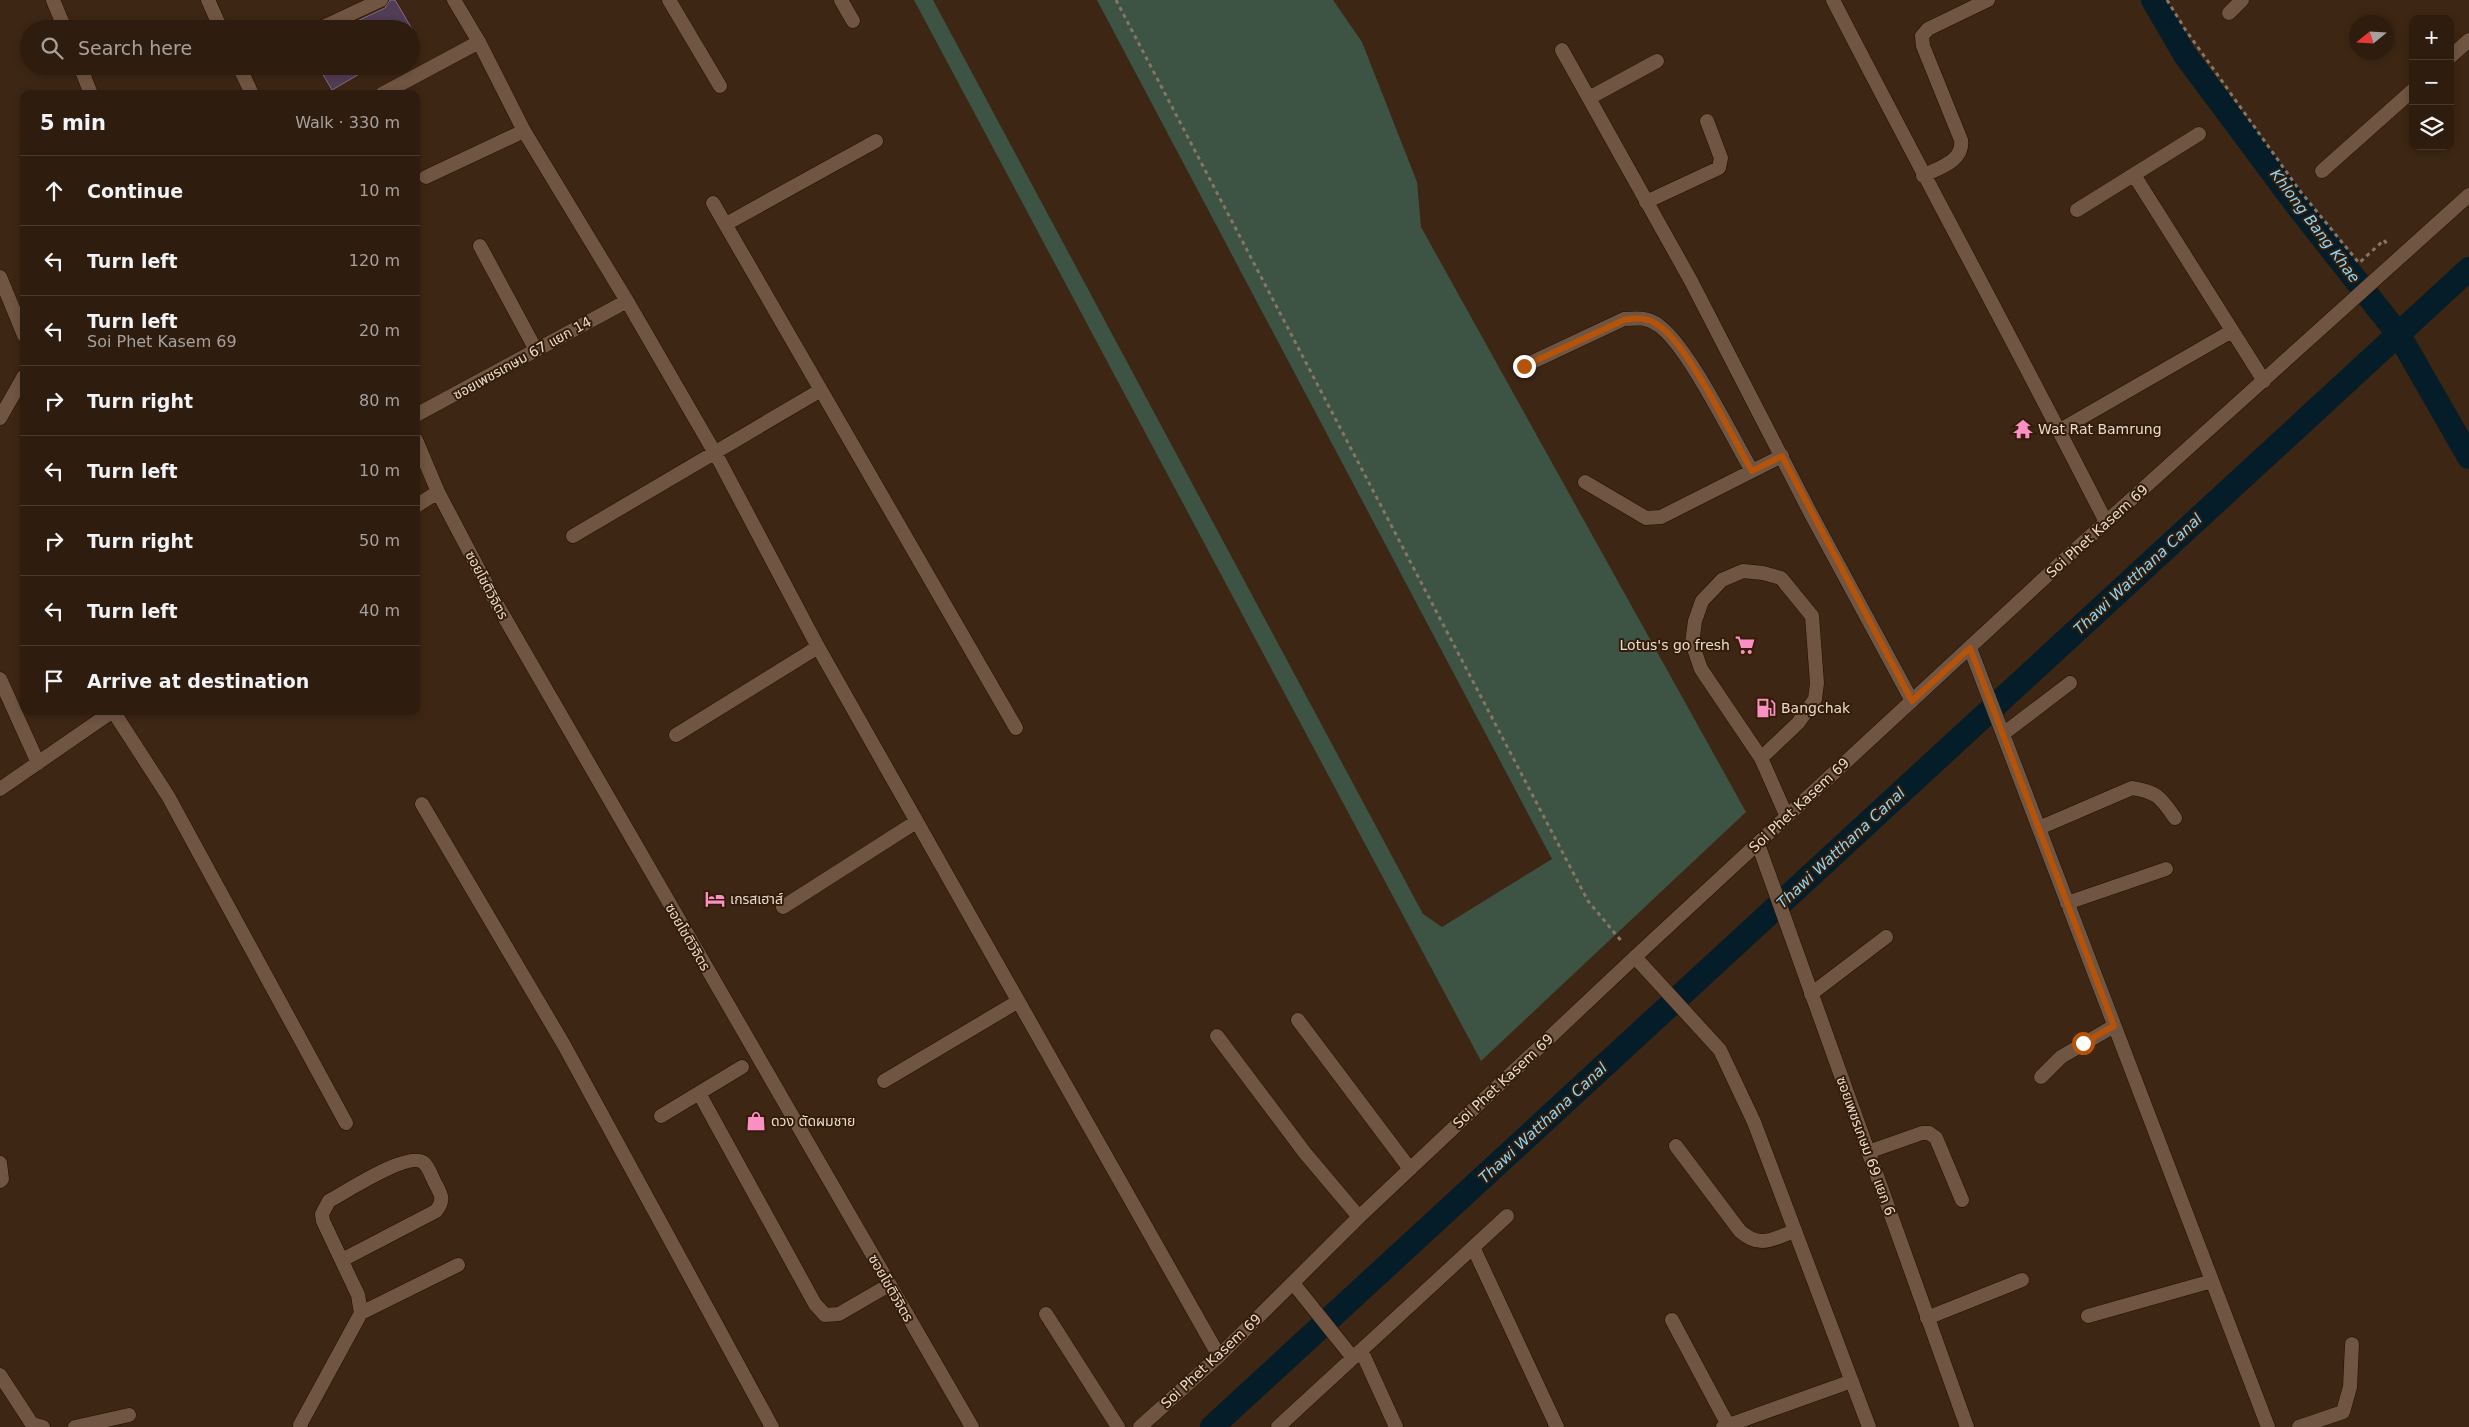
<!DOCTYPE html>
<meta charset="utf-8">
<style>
:root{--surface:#2e1c0e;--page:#3a291c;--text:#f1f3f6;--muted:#a7a19e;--line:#493a2e}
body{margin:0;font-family:"DejaVu Sans","Noto Sans Thai",sans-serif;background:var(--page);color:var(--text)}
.controls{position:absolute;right:15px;top:15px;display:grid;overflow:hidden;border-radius:10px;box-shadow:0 2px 8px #0003}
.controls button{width:45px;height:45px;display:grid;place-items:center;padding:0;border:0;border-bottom:1px solid var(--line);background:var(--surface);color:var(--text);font:25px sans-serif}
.compass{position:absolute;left:2349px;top:15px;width:45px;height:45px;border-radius:50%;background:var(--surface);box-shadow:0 2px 8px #0003;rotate:252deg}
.stop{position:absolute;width:15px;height:15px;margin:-11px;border:4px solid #b45309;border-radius:50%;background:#fff}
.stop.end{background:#b45309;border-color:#fff;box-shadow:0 1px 5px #0008}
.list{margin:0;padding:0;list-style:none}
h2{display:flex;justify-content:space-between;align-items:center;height:65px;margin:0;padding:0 20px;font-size:21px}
h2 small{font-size:16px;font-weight:400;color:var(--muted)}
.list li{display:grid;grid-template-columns:32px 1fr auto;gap:15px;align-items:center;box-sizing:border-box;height:70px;padding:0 20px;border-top:1px solid var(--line)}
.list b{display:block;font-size:19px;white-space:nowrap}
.list p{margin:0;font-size:16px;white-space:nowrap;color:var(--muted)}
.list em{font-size:16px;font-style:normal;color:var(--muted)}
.icon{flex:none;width:28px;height:28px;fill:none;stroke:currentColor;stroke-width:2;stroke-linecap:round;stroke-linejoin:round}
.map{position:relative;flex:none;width:2469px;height:1427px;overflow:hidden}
.search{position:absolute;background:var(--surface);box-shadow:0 2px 8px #0003;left:20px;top:20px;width:400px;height:55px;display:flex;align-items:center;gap:12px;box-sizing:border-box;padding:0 18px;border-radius:28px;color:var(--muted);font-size:19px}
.panel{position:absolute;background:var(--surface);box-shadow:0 2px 8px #0003;left:20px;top:90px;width:400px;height:625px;border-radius:10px}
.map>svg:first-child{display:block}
.green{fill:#3d5343}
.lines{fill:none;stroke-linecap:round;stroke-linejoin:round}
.canal{stroke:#051d28;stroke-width:24}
.building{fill:#513d55;stroke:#836d86}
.service-casing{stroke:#230f00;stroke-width:15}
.minor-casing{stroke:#230f00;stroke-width:15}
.secondary-casing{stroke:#230f00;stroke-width:15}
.path{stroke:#897565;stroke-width:3;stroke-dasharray:4 4;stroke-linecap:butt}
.service{stroke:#705642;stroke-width:14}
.minor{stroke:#705642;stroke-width:14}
.secondary{stroke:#705642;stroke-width:14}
.route{stroke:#b45309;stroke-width:6}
.labels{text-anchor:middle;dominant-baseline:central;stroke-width:4;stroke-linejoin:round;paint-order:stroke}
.street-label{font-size:14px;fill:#eadacf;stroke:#331d09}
.poi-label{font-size:14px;fill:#eadacf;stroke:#331d09;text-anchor:start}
.water-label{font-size:15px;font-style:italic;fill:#8bd6fb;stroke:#331d09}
</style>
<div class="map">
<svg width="2469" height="1427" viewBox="0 0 2469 1427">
<rect width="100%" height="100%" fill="#3d2613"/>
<path class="green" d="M914,0h19l490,914 19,13 110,-68 -455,-859h236l29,42 55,140 4,45 325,585 -265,249z"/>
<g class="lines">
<path class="canal" d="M2153,0l32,55 111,149 103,131 70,122
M1212,1427l1257,-1158"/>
</g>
<path class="building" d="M390,0h5l17,29h-72l45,-21z
M318,66h55l-41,24z"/>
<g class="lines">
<defs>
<path id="service" d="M1833,0c90,175 184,347 273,522
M323,27l58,-27
M382,94l97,-52
M2134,175l130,206
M1923,176c17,-9 41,-15 38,-36l-38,-94 -1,-10 6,-7 60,-29
M1646,202l73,-34 2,-10 -14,-37
M2077,210l122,-76
M480,246l56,104
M1524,366l100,-47c13,-1 23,-2 34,6 29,19 74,112 94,146
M2060,430l172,-99
M1585,482l61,36 15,-1 121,-61
M1761,758l37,-35 17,-24 2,-16 -5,-67 -31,-38 -18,-5 -20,-2 -21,9 -20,21 -7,20 -3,22 9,26 60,89 26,59
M422,804l142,241 208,382
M1811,994l75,-57
M1298,1020l112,149
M1217,1036l88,117 54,64
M1868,1152l54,-19h7l7,5 26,62
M0,1163l2,16 -2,2
M361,1313l97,-48
M1046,1314l72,113
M1927,1318l95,-38
M0,1375l32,49 11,3
M300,1425l61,-112 -3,-18 -35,-74 -1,-7 7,-13c17,-9 80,-51 95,-38 5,4 8,15 11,20 6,11 10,17 1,28l-94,49
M75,1427l54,-12"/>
<path id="minor" d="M53,0l12,29
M208,0l13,29
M454,0l25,42 45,89 103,170 92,159 99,187 401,709
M669,0l51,86
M841,0l12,21
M2229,13l13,-13
M1562,50l129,231 120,233 101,187
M2450,57l19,-17
M80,66l11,28
M239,66l13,28
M1589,98l68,-37
M2322,171l91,-81
M426,177l98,-46
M713,203l303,525
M726,224l150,-83
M0,277l24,58
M416,415l211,-114
M0,418l24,-42
M416,440l22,52 61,116 473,819
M416,506l22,-14
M573,536l248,-146
M1970,648l298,779
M0,679l38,84
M113,711l55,85 178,327
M2003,734l67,-51
M676,735l142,-88
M0,789l113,-78
M2039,828l93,-40c26,4 29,10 43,30
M1758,844l209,583
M2067,903l99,-34
M783,907l133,-85
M1635,957l85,93 34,72 115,305
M2041,1077l20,-20 53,-31
M884,1081l133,-79
M699,1093l116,211 10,11 14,-1 50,-29
M661,1116l81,-49
M1676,1146l64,85c20,18 32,8 55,0
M1473,1247l84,180
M1293,1283l60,75
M2088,1316l124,-35
M1672,1320l56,105
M1361,1350l35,77
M1278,1427l229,-211
M1723,1427l129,-46
M2299,1427l44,-15 7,-25 2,-43"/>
<path id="secondary" d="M1140,1427l79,-71 140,-139 276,-260 430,-398 404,-364"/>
</defs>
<use href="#service" class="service-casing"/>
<use href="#minor" class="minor-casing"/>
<use href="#secondary" class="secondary-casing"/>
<path class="path" d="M1116,0l472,901 35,42
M2167,0l18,29 115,162 59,72 25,-23 3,4"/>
<use href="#service" class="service"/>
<use href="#minor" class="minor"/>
<use href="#secondary" class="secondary"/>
</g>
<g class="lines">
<path class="route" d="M1524,366l100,-46c13,-2 23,-3 34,5 30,19 74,112 94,146l30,-15 130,245 58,-53 144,378 -31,17"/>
</g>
<defs>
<symbol id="temple-bare" viewBox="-9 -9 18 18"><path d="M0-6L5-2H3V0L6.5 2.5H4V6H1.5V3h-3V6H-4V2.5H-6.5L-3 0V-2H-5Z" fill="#fc8fc3" stroke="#331d09" stroke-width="2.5" paint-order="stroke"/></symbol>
<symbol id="supermarket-bare" viewBox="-9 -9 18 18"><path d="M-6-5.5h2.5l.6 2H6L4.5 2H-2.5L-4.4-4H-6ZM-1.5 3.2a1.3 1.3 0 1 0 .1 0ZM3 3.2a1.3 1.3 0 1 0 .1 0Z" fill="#fc8fc3" stroke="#331d09" stroke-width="2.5" paint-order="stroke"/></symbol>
<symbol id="fuel-bare" viewBox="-9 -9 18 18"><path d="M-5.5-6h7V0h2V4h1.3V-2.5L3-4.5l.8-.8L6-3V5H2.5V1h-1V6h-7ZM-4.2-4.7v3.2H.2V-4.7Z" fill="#fc8fc3" stroke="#331d09" stroke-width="2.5" paint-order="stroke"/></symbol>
<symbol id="hotel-bare" viewBox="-9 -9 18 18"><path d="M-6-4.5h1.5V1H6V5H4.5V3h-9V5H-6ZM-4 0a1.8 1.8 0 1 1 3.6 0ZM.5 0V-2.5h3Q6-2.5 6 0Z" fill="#fc8fc3" stroke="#331d09" stroke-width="2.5" paint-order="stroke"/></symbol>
<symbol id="shop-bare" viewBox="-9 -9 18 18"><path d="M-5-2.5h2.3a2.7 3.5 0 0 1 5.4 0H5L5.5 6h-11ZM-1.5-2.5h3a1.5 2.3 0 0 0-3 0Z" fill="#fc8fc3" stroke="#331d09" stroke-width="2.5" paint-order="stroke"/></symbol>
</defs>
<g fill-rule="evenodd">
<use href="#temple-bare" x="2009" y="415" width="28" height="28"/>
<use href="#supermarket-bare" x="1731" y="631" width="28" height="28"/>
<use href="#fuel-bare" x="1752" y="694" width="28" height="28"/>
<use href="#hotel-bare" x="701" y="885" width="28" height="28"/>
<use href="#shop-bare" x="742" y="1107" width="28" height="28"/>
</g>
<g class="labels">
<g class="street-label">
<text transform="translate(522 358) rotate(-29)">ซอยเพชรเกษม 67 แยก 14</text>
<text transform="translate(2097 531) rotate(-42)">Soi Phet Kasem 69</text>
<text transform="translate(487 585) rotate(62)">ซอยโชติวิจิตร</text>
<text transform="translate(1799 805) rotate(-43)">Soi Phet Kasem 69</text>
<text transform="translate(688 937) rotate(60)">ซอยโชติวิจิตร</text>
<text transform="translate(1503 1081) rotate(-43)">Soi Phet Kasem 69</text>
<text transform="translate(1866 1146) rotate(70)">ซอยเพชรเกษม 69 แยก 6</text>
<text transform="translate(891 1288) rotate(60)">ซอยโชติวิจิตร</text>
<text transform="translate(1211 1361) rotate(-43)">Soi Phet Kasem 69</text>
</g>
<g class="poi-label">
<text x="2038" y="429">Wat Rat Bamrung</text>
<text x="1730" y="645" text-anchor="end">Lotus's go fresh</text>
<text x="1781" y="708">Bangchak</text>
<text x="730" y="899">เกรสเฮาส์</text>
<text x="771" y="1121">ดวง ตัดผมชาย</text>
</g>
<g class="water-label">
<text transform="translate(2315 226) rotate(53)">Khlong Bang Khae</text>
<text transform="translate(2138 574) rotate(-43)">Thawi Watthana Canal</text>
<text transform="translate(1841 848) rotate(-43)">Thawi Watthana Canal</text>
<text transform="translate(1543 1123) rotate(-43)">Thawi Watthana Canal</text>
</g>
</g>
</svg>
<div class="controls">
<button>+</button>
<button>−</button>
<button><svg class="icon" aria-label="layers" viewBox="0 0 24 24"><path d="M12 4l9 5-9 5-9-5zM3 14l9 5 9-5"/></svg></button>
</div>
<svg class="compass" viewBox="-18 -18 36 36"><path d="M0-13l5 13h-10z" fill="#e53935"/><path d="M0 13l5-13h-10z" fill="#a7a19e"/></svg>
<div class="stop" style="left:2083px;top:1043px"></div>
<div class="stop end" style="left:1524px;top:366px"></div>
<div class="search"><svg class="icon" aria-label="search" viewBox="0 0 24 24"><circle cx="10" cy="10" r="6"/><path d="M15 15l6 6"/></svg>Search here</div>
<section class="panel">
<h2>5 min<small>Walk · 330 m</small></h2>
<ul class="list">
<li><svg class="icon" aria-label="ahead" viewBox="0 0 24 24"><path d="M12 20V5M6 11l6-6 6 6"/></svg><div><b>Continue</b></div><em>10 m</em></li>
<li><svg class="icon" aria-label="left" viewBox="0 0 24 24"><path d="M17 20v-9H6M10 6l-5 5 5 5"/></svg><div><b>Turn left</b></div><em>120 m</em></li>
<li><svg class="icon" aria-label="left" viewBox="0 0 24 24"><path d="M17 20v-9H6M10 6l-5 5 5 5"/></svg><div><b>Turn left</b><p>Soi Phet Kasem 69</p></div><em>20 m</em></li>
<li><svg class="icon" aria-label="right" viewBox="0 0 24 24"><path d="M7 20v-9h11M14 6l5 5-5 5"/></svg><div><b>Turn right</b></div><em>80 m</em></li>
<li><svg class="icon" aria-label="left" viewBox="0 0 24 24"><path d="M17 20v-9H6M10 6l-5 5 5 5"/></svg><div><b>Turn left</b></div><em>10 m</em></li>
<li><svg class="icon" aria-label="right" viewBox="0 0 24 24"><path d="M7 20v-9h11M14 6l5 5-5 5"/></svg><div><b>Turn right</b></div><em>50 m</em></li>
<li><svg class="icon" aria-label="left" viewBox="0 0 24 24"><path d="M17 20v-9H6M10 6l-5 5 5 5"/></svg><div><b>Turn left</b></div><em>40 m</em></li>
<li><svg class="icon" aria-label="arrive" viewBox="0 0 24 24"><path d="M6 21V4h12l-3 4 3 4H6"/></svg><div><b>Arrive at destination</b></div></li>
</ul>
</section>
</div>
